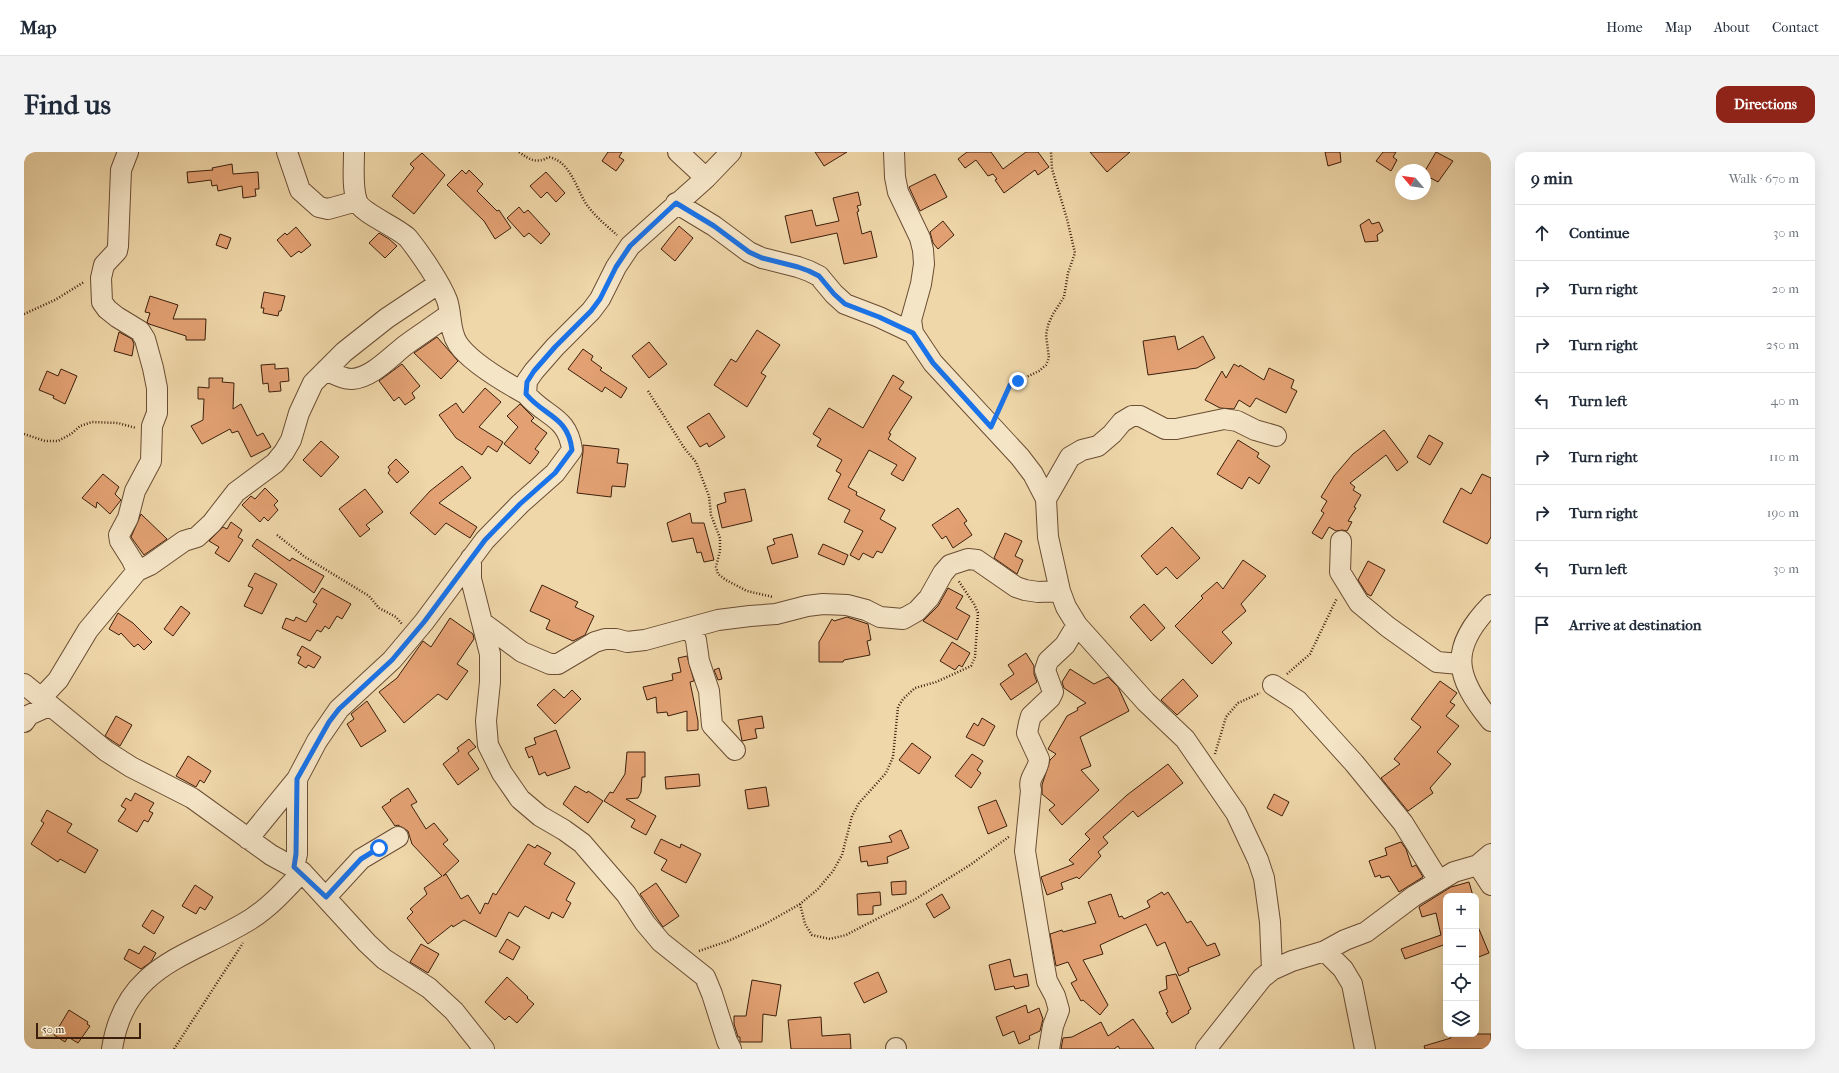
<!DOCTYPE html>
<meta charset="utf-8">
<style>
:root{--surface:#fff;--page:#f2f2f3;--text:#1f2937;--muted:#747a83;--line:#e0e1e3;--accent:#8f2418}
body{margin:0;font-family:"IM FELL French Canon",serif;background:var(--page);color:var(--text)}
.controls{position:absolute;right:12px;bottom:12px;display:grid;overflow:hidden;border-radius:8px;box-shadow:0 4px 16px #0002}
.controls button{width:36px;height:36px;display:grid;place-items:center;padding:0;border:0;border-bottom:1px solid var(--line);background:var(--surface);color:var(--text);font:20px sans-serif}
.compass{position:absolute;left:1371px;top:12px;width:36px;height:36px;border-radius:50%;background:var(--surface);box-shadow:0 4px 16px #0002;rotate:299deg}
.scale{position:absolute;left:12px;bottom:10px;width:105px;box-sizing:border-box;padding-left:4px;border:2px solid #3d1f0c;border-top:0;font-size:11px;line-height:14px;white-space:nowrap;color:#3d1f0c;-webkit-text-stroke:3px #f5e5c7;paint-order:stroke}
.stop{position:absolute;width:12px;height:12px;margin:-9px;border:3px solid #1a73e8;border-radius:50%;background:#fff}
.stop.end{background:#1a73e8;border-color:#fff;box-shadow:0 1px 4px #0008}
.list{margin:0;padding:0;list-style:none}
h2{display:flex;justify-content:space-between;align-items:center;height:52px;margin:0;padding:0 16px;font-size:17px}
h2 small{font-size:13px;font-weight:400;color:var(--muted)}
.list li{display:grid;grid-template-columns:26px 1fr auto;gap:12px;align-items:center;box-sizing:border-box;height:56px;padding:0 16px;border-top:1px solid var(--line)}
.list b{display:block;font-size:15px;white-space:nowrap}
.list em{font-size:13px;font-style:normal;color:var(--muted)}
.icon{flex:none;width:22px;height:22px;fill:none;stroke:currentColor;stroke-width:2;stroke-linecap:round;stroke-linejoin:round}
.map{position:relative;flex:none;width:1467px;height:897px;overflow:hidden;border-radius:12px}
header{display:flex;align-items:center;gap:24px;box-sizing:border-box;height:56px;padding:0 20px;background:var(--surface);border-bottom:1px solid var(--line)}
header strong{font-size:19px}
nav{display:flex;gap:22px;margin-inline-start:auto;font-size:14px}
.intro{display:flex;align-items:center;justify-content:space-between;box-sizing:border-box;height:96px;padding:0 24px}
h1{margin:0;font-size:28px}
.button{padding:10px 18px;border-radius:12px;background:var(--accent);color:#fff;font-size:14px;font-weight:700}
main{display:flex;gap:24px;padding:0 24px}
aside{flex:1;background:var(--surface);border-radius:12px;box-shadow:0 4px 16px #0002}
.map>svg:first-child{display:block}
.building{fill:#e3a173;stroke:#3d1f0c}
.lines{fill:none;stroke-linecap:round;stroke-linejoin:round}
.minor-casing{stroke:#6a4d33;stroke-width:22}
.path{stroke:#3d1f0c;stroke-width:2.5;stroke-dasharray:1 2;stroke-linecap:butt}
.minor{stroke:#f5e5c7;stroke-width:20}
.route{stroke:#1a73e8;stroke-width:5}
</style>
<header>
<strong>Map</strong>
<nav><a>Home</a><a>Map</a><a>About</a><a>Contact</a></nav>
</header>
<div class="intro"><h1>Find us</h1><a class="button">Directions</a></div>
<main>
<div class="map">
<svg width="1467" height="897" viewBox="0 0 1467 897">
<rect width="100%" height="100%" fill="#efd7a9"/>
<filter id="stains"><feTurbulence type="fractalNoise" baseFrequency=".005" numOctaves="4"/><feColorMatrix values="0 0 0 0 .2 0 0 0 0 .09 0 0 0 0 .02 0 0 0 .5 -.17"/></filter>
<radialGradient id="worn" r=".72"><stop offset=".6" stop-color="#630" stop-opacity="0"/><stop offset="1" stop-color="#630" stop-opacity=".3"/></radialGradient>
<path class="building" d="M584,0h14l-3,5 5,3 -8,11 -14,-10z
M791,0h32l-23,14z
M943,0h24l12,17 23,-17h12l11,15 -11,8 -3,-5 -31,23 -9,-13 2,-1 -4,-5 -5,2 -12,-16 -11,8 -7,-9z
M1066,0h40l-23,20z
M1301,0h15l1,10 -13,4z
M1359,0h13l-3,5 4,3 -6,11 -15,-10z
M1412,0l17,9 -15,21 -13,-7v-4z
M398,1l23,22 -31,39 -22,-18 22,-28 -4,-4z
M208,12l1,10 25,-2 1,17h-4l1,7 -13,2 -1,-12 -24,5 -1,-6 -5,1 -1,-6 -23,3 -1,-11 26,-2 -1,-2z
M438,18l4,4 3,-4 14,14 -6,7 20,20 2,-1 12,18 -16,11 -11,-18 -37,-36z
M522,20l19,21 -9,9 -9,-10 -6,6 -11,-12z
M911,22l12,23 -27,14 -11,-24z
M834,40l3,13 -4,1 2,5 -2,1 5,22 9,-3 6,26 -33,7 -7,-31 -46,10 -6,-27 27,-6 4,16 23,-5 -6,-23z
M495,55l5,6 4,-3 22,24 -9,10 -12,-11 -5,4 -17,-19z
M1345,67l3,5 7,-2 4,9 -6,4 1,6 -13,1 -5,-17z
M919,69l11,14 -16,14 -5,-6 -3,-11z
M655,74l14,12 -18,23 -14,-12z
M272,75l15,18 -10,8 -2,-2 -8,6 -14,-17 8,-7 2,2z
M355,81l10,6 8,7 -12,12 -16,-15z
M196,82l11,4 -4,11 -11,-4z
M240,140l21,4 -4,15h-2l-1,5 -15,-3 1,-5h-3z
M126,144l28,9 -5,14h33l-1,21h-19v-4l-37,-12 -2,-2 3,-9 -5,-1z
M733,178l23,15 -19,28 5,3 -19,31 -33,-22 17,-26 5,3z
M95,180l13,7 2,5 -2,12 -18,-5z
M1151,184l3,14 25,-14 12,22 -18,10 -49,7 -5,-34z
M413,185l21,24 -17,18 -27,-26z
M625,190l18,22 -18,14 -17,-22z
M559,197l10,7 -2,4 11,8 -2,2 27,18 -6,10 -16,-11 -3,5 -34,-23z
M251,212v5l13,-1 1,13 -9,1 1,9 -12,1 -1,-9 -5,1 -2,-19z
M378,212l18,22 -8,7 3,5 -10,7 -6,-8 -5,4 -15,-20z
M1210,212l5,3 1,-2 24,15 5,-12 25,12 -3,8 6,3 -11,22 -30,-15 -6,9 -11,-7 -5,9 -14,-1 -15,-8 17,-29 4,7z
M37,217l16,7 -12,28 -12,-6 1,-2 -15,-6 8,-19 11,5z
M869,223l11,7 -5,7 13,8 -23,36 2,1 -3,5 28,19 -13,23 -12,-7 6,-9 -28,-15 -21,37 9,5 -1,3 29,15 -5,9 16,9 -14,25 -5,-2 -4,7 -10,-5 -4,7 -9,-5 13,-24 -19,-9 6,-12 -22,-11 13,-25 -5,-3 6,-11 -25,-14 4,-7 -8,-5 16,-26 34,20z
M185,226h14l-1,4 12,1 -1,26 8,-5 16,32 6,-3 8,14 -20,10 -13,-26 -6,2 -2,-4 -28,15 -11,-18 12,-6 1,-21h-6v-12l11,1z
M461,236l16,14 -22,25 24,15 -6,10 -9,-6 -6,9 -26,-17 -17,-23 17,-12 7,10z
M496,252l14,14 -3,3 16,12 -12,16 4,3 -9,12 -26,-20 14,-17 -11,-11z
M685,261l16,24 -16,10 -2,-4 -7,4 -13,-20z
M1360,278l24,32 -11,9 -11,-16 -36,28 5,4 -2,3 8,5 -7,12 2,1 -8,13 4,1 -5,9 -5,-1 -6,1 -7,-4 -7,12 -10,-6 12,-20 -3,-2 6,-10 -6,-4 13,-21 19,-22z
M1405,283l14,8 -13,22 -13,-8z
M1214,288l21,13 -2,4 13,9 -11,18 -10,-7 -7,12 -25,-15z
M297,289l18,16 -18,20 -18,-17z
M559,293l36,4 -2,14 11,1 -3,23 -13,-1 -1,11 -34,-4 6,-41z
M372,307l13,13 -12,11 -9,-10 2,-3 -2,-3z
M438,314l9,12 -32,25 38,24 -7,11 -24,-15 -11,12 -25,-22 20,-22z
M79,322l16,13 -4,7 6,6 -11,14 -13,-12 -1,6 -14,-10z
M1458,322l9,4v59l-4,7 -44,-22 18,-34 10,6z
M241,336l13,13 -4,4 4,5 -10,11 -4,-4 -4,5 -18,-17 9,-9 4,3z
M341,337l18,23 -17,13 4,4 -10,8 -21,-28z
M721,337l7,32 -30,7 -5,-23 9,-3 -2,-9z
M934,356l9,13 -3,2 8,12 -19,13 -7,-12 -4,3 -10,-14z
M666,361l2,10h12l10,37 -10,2 -3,-10 -4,1 -4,-15 -21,4 -5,-19z
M117,362l26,25 -23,16 -13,-18z
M207,370l11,8 -4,7 5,3 -14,22 -14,-9 4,-6 -10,-6 14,-14 4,2z
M1148,375l28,31 -23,21 -11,-12 -9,8 -16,-19z
M981,381l17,8 -7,15 8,4 -6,14 -23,-16z
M768,382l6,23 -26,7 -5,-17 8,-3 -2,-5z
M233,387l33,22 2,-3 32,18 -10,17 -62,-47z
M799,392l25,11 -4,10 -26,-11z
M1219,408l23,16 -25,28 5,7 -24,21 10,11 -20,21 -37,-38 28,-28 -2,-2 16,-14 6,7z
M1344,409l17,9 -14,26 -4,-2 -9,-14z
M231,421l22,11 -15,30 -18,-8 9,-18 -5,-2z
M518,433l36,17 -3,5 19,9 -9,19 -12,6 -27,-12 4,-9 -20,-9z
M298,436l29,16 -9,15 -5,-3 -8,13 -4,-3 -4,6 -4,-2 -7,11 -28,-13 4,-10 8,3 2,-4 10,5 11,-18 -4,-2z
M924,436l15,8 -7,12 14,8 -13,24 -34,-19 15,-15z
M1120,452l21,24 -14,13 -21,-24z
M157,454l9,7 -17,23 -9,-7z
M94,461l15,10 19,19 -8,8 -6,-6 -4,3 -13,-14 -2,2 -10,-6z
M823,465l21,7 3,16 -4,1 3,14 -26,5 -1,2h-24v-20l13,-23 2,2z
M426,466l23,16 1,5 -17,25 11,7 -21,29 -9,-6 -34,29 -25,-31 18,-14 26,-37 8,6z
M928,490l18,11 -8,14 -3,-2 -4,5 -15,-9z
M278,494l19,11 -7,11 -6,-3 -2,3 -8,-5 3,-6 -4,-2z
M1002,501l8,13v8l3,8 -26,18 -11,-16 14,-10 -6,-9z
M663,504l7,25 -4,1 8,39v9l-11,1v-20l-19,5 -1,-4 -10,1 -1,-16 -9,3 -4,-13 30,-7 -1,-6 9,-2 -3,-14z
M695,516l3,11 -4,1 -4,-10z
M1046,517l24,15 14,-7 10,10 11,24 -49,26 11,29 -10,4 18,20 -37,35 -13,-15 6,-5 -13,-11v-9l8,-25 6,-6 -8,-5 19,-33 11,-6 -1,-2 9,-5 -22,-15 -2,-6z
M1159,527l15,17 -21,19 -16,-15z
M1416,529l17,12 -7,9 5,3 -9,11 13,10 -22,26 14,12 -21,24 3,5 -25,18 -27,-33 19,-14 -6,-5 27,-32 -10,-8z
M530,537l10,9 8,-8 9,9 -26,25 -18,-19z
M343,549l19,30 -25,16 -14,-23 7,-5 -3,-5z
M92,564l16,9 -12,21 -15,-10z
M738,564l2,12 -9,1 2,9 -15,3 -4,-21z
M958,566l13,8 -11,20 -18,-9 8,-14 4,3z
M532,578l14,38 -23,8 -2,-4 -6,3 -7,-19 -3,2 -4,-10 11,-4 -2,-6z
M445,587l7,8 -8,6 11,16 -21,16 -15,-21 16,-13 -2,-3z
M888,591l19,14 -12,17 -20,-14z
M603,600h18v25h-3l-1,15 -3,6 -12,1 30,17 -10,19 -15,-8 4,-7 -31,-19 6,-9 3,1 12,-19z
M948,602l11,7 -6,9 4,3 -10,15 -16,-12z
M164,604l23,15 -7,12 -4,-3 -4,7 -20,-11z
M1144,612l15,19 -45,34 -5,-6 -30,26 5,6 -10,9 3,4 -22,23 -2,-2 -16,6 2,6 -16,6 -6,-18 33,-13 -5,-4 21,-21 -5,-5 42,-39z
M675,622l1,12 -34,3 -1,-12z
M551,634l12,7 1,-2 15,10 -15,22 -25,-19z
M742,635l3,19 -21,3 -3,-19z
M384,636l9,14 -6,3 15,24 8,-6 14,17 -5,4 16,17 -16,15 3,-2 15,25 7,-4 12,19 5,-11 3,1 5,-11 3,2 32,-51 7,4 2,-3 14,8 -7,11 31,19 -9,17 5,3 -8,15 -11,-6 -3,7 -24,-13 -7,11 -9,-5 -13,25 -32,-17 -11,7 -1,-2 -24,19 -21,-26 6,-6 -3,-3 17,-15 -3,-6 18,-12 -30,-32 -4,-13 -10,-6 -3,1 -13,-19 9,-6 -1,-1z
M111,641l19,10 -5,8 4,2 -5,9 -4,-2 -7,12 -19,-11 8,-12 -5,-3 5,-8 5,3z
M1250,642l15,8 -7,14 -15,-8z
M972,648l11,26 -19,8 -10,-27z
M23,658l25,14 -5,8 31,18 -13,23 -25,-14 -2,3 -27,-18 13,-21 -3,-2z
M877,678l8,18 -22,9 1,6 -20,3 -1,-5 -6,1 -2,-15 33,-5 -3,-6z
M637,687l19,9 1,-4 20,10 -15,29 -25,-13 6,-10 -13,-7z
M1377,690l5,7 6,18 4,-2 7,12 -24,15 -10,-16 -8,2 -1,-3 -5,2 -6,-16 18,-6 -2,-7z
M882,729v13l-14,1 -1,-13z
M1445,730l4,14h-27v48l-41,15 -4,-10 40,-14 -5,-22 -14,4 -3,-10 32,-20z
M632,731l23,33 -16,11 -23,-33z
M171,733l18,12 -8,13 -5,-3 -4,7 -14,-8z
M856,740l1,13 -8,1v8l-15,1 -1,-21z
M1138,740l2,3 4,-3 19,31 4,-2 16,25 8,-3 5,12 -32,13 1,3 -10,5 -14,-34 -8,4 -11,-22 -46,21 3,9 -20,6 25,45 -8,10 -17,-15 -2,1 -10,-18 6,-3 -9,-18 -12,4 -6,-32 12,-4 1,2 33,-9 -8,-21 23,-8 8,23 3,-1 2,3 26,-12 -3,-6z
M918,742l8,14 -16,10 -8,-14z
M128,758l12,7 -10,17 -12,-8z
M1452,770l13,31 -13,5z
M483,787l13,8 -7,13 -14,-8z
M397,792l18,10 -11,19 -18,-11z
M120,794l12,7 -5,9 -10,7 -17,-10 5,-10 10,5z
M986,807l4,18 13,-3 2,12 -14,3 -1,-3 -19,4 -6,-25z
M854,820l9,20 -23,11 -10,-20z
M1152,822l15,35 -3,2 1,2 -17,10 -6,-10 2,-1 -9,-20 8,-3 -1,-13z
M483,825l21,20 -1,1 7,6 -17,19 -8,-7 -4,4 -20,-18z
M728,828l29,5 -5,31 -13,-2 -1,28h-22v-5h-2l-4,-13v-8h12z
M1002,853l2,8 11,-5 4,11 -3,12 -11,5 1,3 -11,5 -5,-13 -11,5 -7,-19z
M45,858l19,12 -1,2 3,2 -12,17 -10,-6 -3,5 -11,-7z
M797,865l1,19 28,-2 1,15h-60l-3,-29z
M1109,867l21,30h-34l-2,-3 -4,3h-53l2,-11 9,-1 29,-15 7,14z
M1426,882h41v15h-66l-1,-3 27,-8z"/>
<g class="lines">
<defs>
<path id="minor" d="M104,0l-7,18 -3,76 -1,5 -13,14 -3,13 1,24 5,7 10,8 23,14 5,8 8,29 4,20v25l-5,13 -1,35 -16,30 -7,27 -9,17 1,6 12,19 5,11
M263,0l13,38 19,17 9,2 29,-8
M330,0c0,14 -2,36 3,49 4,12 40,26 51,37 12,15 32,44 39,62 5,14 2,31 11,44 13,19 48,39 68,50
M654,0l28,26
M870,0l1,25 3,15 22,46 3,12 1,14 -3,20 -10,36 2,13 20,30 87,94 13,17 13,25 2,38 12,54 6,16 11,18 69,77 39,37 51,74 22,47 6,18 6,44 2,48
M652,51l38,23 35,26 13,6 36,9 11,4 10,5 15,18 11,10 34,13 34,16
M302,218c8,4 17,9 26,9 20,-1 40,-24 55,-35 14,-10 29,-20 43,-30
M1022,347l24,-42 12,-7 16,-4 14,-12 10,-12 10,-6h8l25,13h11l48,-10 13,2 18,9 21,6
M1317,389l-1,31 19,31 29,24 49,35 23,2
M447,406v21l19,75v28l-4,39 2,24 14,28 18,26 20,17 24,14 18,13 44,51 19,29 16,19 44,35 7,17 15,47 4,8
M1467,453c-42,43 -37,71 0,116
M459,471l39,29 28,12h8l37,-22 10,-3h11l11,3 18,-2 73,-20 32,-4 26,-2 31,-8 16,-2 24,1 19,5 14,7 23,2 14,-8 12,-13 14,-25 7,-8 18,-6 9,1 39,27 9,3 13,2 22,-1
M667,476l5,12 3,21 10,30 3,34 23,25
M0,532l82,67 25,16 61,31 79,57 31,17 65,71 17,16 45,29 25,23 30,38
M1249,533l25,16 56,62 49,60 36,58
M17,546l17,-18 30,-50 49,-59 13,-6 34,-24 13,-4 15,-14 24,-31 39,-29 9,-11 7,-12 8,-27 14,-30 31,-31 43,-34 51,-34
M0,570l5,-7 20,-9
M224,687l49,-60 20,-38 22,-32 53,-49 32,-38 61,-82 35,-36 35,-31 17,-23c-4,-34 -27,-33 -46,-56l1,-13 7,-10 21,-24 36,-36 9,-12 16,-32 14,-21 76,-68 25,-26
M1454,713l13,20
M270,715l3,-13v-75
M302,745l35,-38 37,-22
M1301,799l18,18 9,15 13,65
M872,896v1
M88,897c13,-85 78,-92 139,-130 20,-13 35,-30 51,-47
M1025,897l4,-23 6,-16 -4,-14 -8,-15 -3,-16 -19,-114 6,-61c-4,-13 8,-19 8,-31l-12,-26 2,-10 2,-7 19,-18 3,-6 -8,-22 3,-9 17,-16 12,-20
M1182,897l56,-71 10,-8 20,-9 33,-10 20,-11 21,-8 48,-36 40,-24 24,-7 13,-11"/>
</defs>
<use href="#minor" class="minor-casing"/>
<path class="path" d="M495,0c11,8 18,12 30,5 21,5 26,28 36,45 8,13 21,23 32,33
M0,162l31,-14 29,-18
M624,239l37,58 11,13 6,16 7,18 2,19 9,23v13l-4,16 2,7 8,6 21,11 26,6
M975,259l11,-26 29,-14 7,-6 3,-7 -3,-23 2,-10 5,-11 11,-17 4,-24 7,-20 -8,-34 -15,-50 -1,-17
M0,282l21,7h13l13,-7 9,-8 12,-4 26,1 18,5
M253,383l28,22 64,39 10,12 17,9 6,7
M1263,522l23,-20 27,-56
M1191,602l11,-37 12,-14 22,-10
M776,752l5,20 7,11 18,4 16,-4 19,-10 49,-25 56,-35 40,-29
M675,799l29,-10 37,-17 35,-20 18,-15 15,-18 9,-16 10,-39 7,-13 27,-30 7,-16 5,-50 5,-8 12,-11 21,-6 35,-16 4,-9 3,-44 -4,-9 -16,-24
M150,897l69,-106"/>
<use href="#minor" class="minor"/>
</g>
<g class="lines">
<path class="route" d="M355,696l-18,11 -35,38 -32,-30 2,-13 1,-75 32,-57 10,-13 53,-49 32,-38 61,-82 35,-36 35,-31 17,-23c-4,-34 -27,-33 -46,-56l1,-12 7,-11 21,-24 36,-36 9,-12 16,-32 14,-21 46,-43 38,23 35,26 13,6 36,9 11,4 10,5 15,18 11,10 34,13 34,16 20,30 58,64 19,-42 8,-4"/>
</g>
<rect width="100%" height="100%" filter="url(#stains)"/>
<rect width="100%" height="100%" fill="url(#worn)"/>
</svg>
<div class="controls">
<button>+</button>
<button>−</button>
<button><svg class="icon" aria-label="locate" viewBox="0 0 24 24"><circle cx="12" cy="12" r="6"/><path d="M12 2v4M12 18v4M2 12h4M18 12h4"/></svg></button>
<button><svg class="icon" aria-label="layers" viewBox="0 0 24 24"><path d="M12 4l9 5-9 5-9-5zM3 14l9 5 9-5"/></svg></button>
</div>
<svg class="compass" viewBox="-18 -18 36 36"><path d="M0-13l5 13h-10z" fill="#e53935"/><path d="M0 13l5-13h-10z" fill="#747a83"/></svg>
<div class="scale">50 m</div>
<div class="stop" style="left:355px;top:696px"></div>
<div class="stop end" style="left:994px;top:229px"></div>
</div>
<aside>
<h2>9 min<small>Walk · 670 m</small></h2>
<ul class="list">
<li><svg class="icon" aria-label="ahead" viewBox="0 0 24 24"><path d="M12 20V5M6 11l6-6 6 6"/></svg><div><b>Continue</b></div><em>30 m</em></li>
<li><svg class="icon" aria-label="right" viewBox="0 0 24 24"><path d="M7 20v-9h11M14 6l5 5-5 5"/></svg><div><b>Turn right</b></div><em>20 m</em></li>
<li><svg class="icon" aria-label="right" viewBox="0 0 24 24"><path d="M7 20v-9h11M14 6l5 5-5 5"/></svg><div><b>Turn right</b></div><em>250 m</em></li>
<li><svg class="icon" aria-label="left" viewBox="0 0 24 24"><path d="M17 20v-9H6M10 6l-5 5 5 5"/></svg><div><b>Turn left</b></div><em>40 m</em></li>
<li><svg class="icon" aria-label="right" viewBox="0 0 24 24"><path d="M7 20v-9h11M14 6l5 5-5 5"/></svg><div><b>Turn right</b></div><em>110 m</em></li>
<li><svg class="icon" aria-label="right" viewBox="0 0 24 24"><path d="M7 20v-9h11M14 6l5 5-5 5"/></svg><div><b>Turn right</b></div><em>190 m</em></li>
<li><svg class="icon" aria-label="left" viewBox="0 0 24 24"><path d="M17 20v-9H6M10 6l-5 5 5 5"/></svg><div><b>Turn left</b></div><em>30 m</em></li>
<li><svg class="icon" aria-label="arrive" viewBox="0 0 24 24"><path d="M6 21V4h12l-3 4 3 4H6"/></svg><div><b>Arrive at destination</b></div></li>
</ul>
</aside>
</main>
